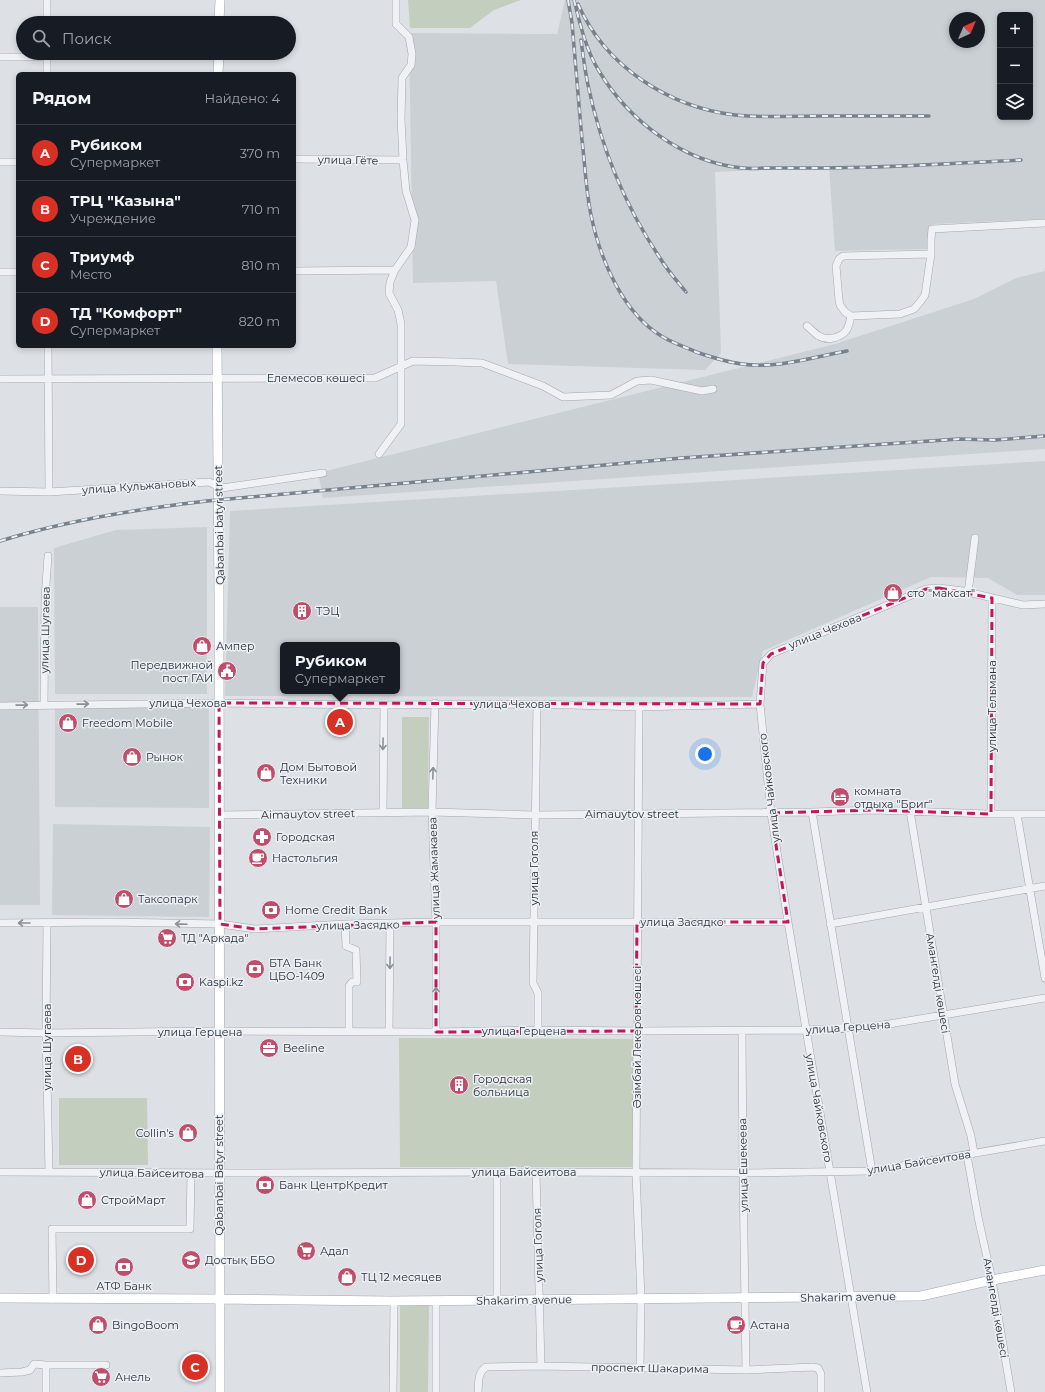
<!DOCTYPE html>
<html lang="ru">
<meta charset="utf-8">
<style>
:root{--surface:#171b24;--page:#20242c;--text:#f1f3f6;--muted:#9ea1a6;--line:#363941;--accent:#d93025}
body{margin:0;font-family:Montserrat,sans-serif;background:var(--page);color:var(--text)}
.controls{position:absolute;right:12px;top:12px;display:grid;overflow:hidden;border-radius:6px;box-shadow:0 2px 6px #0003}
.controls button{width:36px;height:36px;display:grid;place-items:center;padding:0;border:0;border-bottom:1px solid var(--line);background:var(--surface);color:var(--text);font:20px sans-serif}
.compass{position:absolute;left:949px;top:12px;width:36px;height:36px;border-radius:50%;background:var(--surface);box-shadow:0 2px 6px #0003;rotate:44deg}
.you{position:absolute;left:705px;top:754px;width:14px;height:14px;margin:-10px;border:3px solid #fff;border-radius:50%;background:#1a73e8;box-shadow:0 0 0 6px #1a73e833}
.badge{display:grid;place-items:center;width:26px;height:26px;border-radius:50%;background:var(--accent);color:#fff;font-size:13px;font-weight:700}
.pin{position:absolute;translate:-50% -50%;border:2px solid #fff;box-shadow:0 1px 4px #0006}
.popup{position:absolute;left:280px;top:642px;width:120px;height:52px;box-sizing:border-box;display:grid;place-content:center;border-radius:6px;background:var(--surface);filter:drop-shadow(0 1px 3px #0005);font-size:13px;white-space:nowrap;color:var(--muted)}
.popup b{font-size:15px;color:var(--text)}
.popup::after{content:'';position:absolute;left:50%;top:100%;margin-left:-8px;border:8px solid transparent;border-top-color:var(--surface)}
.list{margin:0;padding:0;list-style:none}
h2{display:flex;justify-content:space-between;align-items:center;height:52px;margin:0;padding:0 16px;font-size:17px}
h2 small{font-size:13px;font-weight:400;color:var(--muted)}
.list li{display:grid;grid-template-columns:26px 1fr auto;gap:12px;align-items:center;box-sizing:border-box;height:56px;padding:0 16px;border-top:1px solid var(--line)}
.list b{display:block;font-size:15px;white-space:nowrap}
.list p{margin:0;font-size:13px;white-space:nowrap;color:var(--muted)}
.list em{font-size:13px;font-style:normal;color:var(--muted)}
.icon{flex:none;width:22px;height:22px;fill:none;stroke:currentColor;stroke-width:2;stroke-linecap:round;stroke-linejoin:round}
.map{position:relative;flex:none;width:1045px;height:1392px;overflow:hidden}
.search{position:absolute;background:var(--surface);box-shadow:0 2px 6px #0003;left:16px;top:16px;width:280px;height:44px;display:flex;align-items:center;gap:10px;box-sizing:border-box;padding:0 14px;border-radius:22px;color:var(--muted);font-size:15px}
.panel{position:absolute;background:var(--surface);box-shadow:0 2px 6px #0003;left:16px;top:72px;width:280px;height:276px;border-radius:6px}
.map>svg:first-child{display:block}
.built{fill:#cbd0d5;fill-rule:evenodd}
.green{fill:#c4cebf}
.lines{fill:none;stroke-linecap:round;stroke-linejoin:round}
.minor-casing{stroke:#a3a8ae;stroke-width:8}
.major-casing{stroke:#9da6af;stroke-width:10}
.minor{stroke:#eff1f4;stroke-width:7}
.major{stroke:#fff;stroke-width:9}
.rail-casing{stroke:#78828c;stroke-width:3.5}
.rail{stroke:#eceff3;stroke-width:2;stroke-dasharray:6;stroke-linecap:butt}
.oneway{stroke:#8c9096}
.marked{fill:none;stroke:#c2185b;stroke-width:3;stroke-dasharray:8 5;stroke-linejoin:round}
.labels{text-anchor:middle;dominant-baseline:central;stroke-width:3;stroke-linejoin:round;paint-order:stroke}
.street-label{font-size:11px;fill:#283039;stroke:#eceff3}
.poi-label{font-size:11px;fill:#283039;stroke:#eceff3;text-anchor:start}
</style>
<div class="map">
<svg width="1045" height="1392" viewBox="0 0 1045 1392">
<rect width="100%" height="100%" fill="#dde1e5"/>
<path class="built" d="M565,0h480v219l-111,5 -5,25 -94,2 -6,-84 -114,5 6,181 -16,17 -197,-6 -12,-83 -83,2 -4,-250 148,1zM1000,15h30v102h-30zM955,18h24v24h-24z
M1045,271v178l-722,49 -5,-25 517,-129 139,-45 42,-21z
M1045,461v134h-28l-29,-17 -57,-1 -168,74 -11,46 -527,-1 5,-185zM283,645h114v46h-114z
M207,527v167h-152l-1,-146 62,-18z
M0,607h38l2,298h-40z
M55,706l154,1v101l-154,-1z
M53,824l157,3 -1,90 -157,-2z"/>
<path class="green" d="M408,0h113l-27,10 -24,18h-60z
M402,717h27l-1,91h-26z
M399,1038l237,1v128h-236z
M59,1098h88l1,67h-89z
M400,1304l29,1 -1,87h-28z"/>
<g class="lines">
<defs>
<path id="minor" d="M47,23v-23
M47,53v21
M0,57h47
M294,159l109,1
M0,162h18
M931,254l-88,2 -4,3 -3,7 3,34 1,5 5,7 6,4 49,-2 14,-5 6,-7 5,-7 6,-41v-14l1,-11 113,-6
M294,271l101,-1
M0,272h18
M807,326c4,3 8,8 12,10 8,5 21,2 27,-5 3,-4 4,-11 5,-15
M48,346l1,146
M0,379l375,-1 38,-17 43,1 26,1 61,23 20,11 48,-2 26,-14 14,-1 51,11 11,-2
M379,454l22,-30v-100l-3,-14 -9,-17 1,-11 5,-12 16,-23 4,-27 -9,-29 -3,-31 -2,-41 1,-41 9,-13 1,-11 -3,-17 -13,-13v-24
M0,491l49,1 160,-10 13,6 101,-15
M968,593l7,-55
M435,703l-3,109 4,110v110
M537,704l-4,279 5,10v37
M44,705l1,-107 3,-42
M0,706l219,-3 165,2 153,-1 102,3 121,-3
M639,707l-3,466 5,125 -1,70
M910,811l45,273 16,52 3,17
M812,812l60,359
M383,813l1,-108
M991,814l1,-216
M1017,814l28,164
M220,815l212,-3 102,3 105,-1 173,-2 61,-2 118,4h54
M0,923l110,-1 110,2 35,5 90,-5 91,-2h352
M47,923l-1,110 3,139
M345,924l1,22 10,4 1,32h-5l-3,4v46
M830,924l215,-38
M389,1031l1,-107
M742,1031l1,142 3,197
M0,1032l46,1 174,-2 216,1 102,-2 98,1 170,-1 65,-3 174,-29
M967,1155l11,62 14,63 19,112
M0,1172l236,1 300,-1 207,1 129,-2 173,-30
M497,1172v128
M536,1172l5,194
M53,1299l-1,-70h138l1,-56
M46,1365v27
M0,1373l22,-1 8,-2 4,-6 12,1h60
M393,1392l1,-91
M436,1392v-91
M478,1392c1,-9 -1,-19 8,-25l55,-1 205,4 67,-3 5,1 3,6v18
M867,1392l-79,-470 -17,-109 -11,-109 3,-41 8,-9 155,-65 13,-1 24,3 60,14 22,-1"/>
<path id="major" d="M219,23l1,-23
M218,74l1,-21
M217,346l2,249 1,797
M0,1298l219,1 172,2 530,-5 71,-16 53,-10"/>
</defs>
<use href="#minor" class="minor-casing"/>
<use href="#major" class="major-casing"/>
<use href="#minor" class="minor"/>
<use href="#major" class="major"/>
<defs>
<path id="rail" d="M568,0l4,23c3,39 7,78 10,117 3,25 4,51 9,75 9,44 32,99 72,122 10,6 22,10 33,15 15,5 30,10 46,12 35,5 71,-7 105,-13
M574,0c6,24 12,50 25,71 30,50 84,91 143,97 9,1 19,0 28,0 18,0 36,0 54,0 66,0 132,-5 197,-8
M578,4c27,62 90,103 157,111 29,3 58,1 88,1 35,0 71,0 106,0
M581,40c2,15 4,31 7,45 13,62 37,121 72,173 7,12 17,23 26,34
M0,541c68,-21 137,-32 207,-40l475,-43 277,-19 36,1 50,-4"/>
</defs>
<use href="#rail" class="rail-casing"/>
<use href="#rail" class="rail"/>
</g>
<defs><path id="oneway-shaft" d="M-6 0H5M1.5-3L5.5 0L1.5 3" fill="none" stroke-width="1.6" stroke-linecap="round" stroke-linejoin="round"/></defs>
<g class="oneway">
<use href="#oneway-shaft" transform="translate(83 704) rotate(-1)"/>
<use href="#oneway-shaft" transform="translate(22 705) rotate(-1)"/>
<use href="#oneway-shaft" transform="translate(383 744) rotate(91)"/>
<use href="#oneway-shaft" transform="translate(433 773) rotate(-88)"/>
<use href="#oneway-shaft" transform="translate(24 923) rotate(-180)"/>
<use href="#oneway-shaft" transform="translate(181 924) rotate(-178)"/>
<use href="#oneway-shaft" transform="translate(390 963) rotate(91)"/>
<use href="#oneway-shaft" transform="translate(436 993) rotate(-90)"/>
</g>
<path class="marked" d="M939,588l53,10 -1,216 -118,-4 -102,3 17,109h-151l-1,109 -200,1v-110l-181,7 -35,-5 -1,-221 541,1 3,-41 8,-9 155,-65z"/>
<defs>
<symbol id="shop-disc" viewBox="-11 -11 22 22"><circle r="9.5" fill="#be4e6c" stroke="#eceff3"/><path d="M-5-2.5h2.3a2.7 3.5 0 0 1 5.4 0H5L5.5 6h-11ZM-1.5-2.5h3a1.5 2.3 0 0 0-3 0Z" fill="#fff"/></symbol>
<symbol id="building-disc" viewBox="-11 -11 22 22"><circle r="9.5" fill="#be4e6c" stroke="#eceff3"/><path d="M-4-6H4V6H1V3H-1V6H-4ZM-2.5-4.3h1.7v1.8h-1.7ZM.8-4.3h1.7v1.8H.8ZM-2.5-1h1.7V.8h-1.7ZM.8-1h1.7V.8H.8Z" fill="#fff"/></symbol>
<symbol id="civic-disc" viewBox="-11 -11 22 22"><circle r="9.5" fill="#be4e6c" stroke="#eceff3"/><path d="M-.6-6.5H3V-4.5H.6V-3L4-1V1h2V6H-6V1h2V-1L-.6-3ZM-1.2 2.5V6h2.4V2.5Z" fill="#fff"/></symbol>
<symbol id="hotel-disc" viewBox="-11 -11 22 22"><circle r="9.5" fill="#be4e6c" stroke="#eceff3"/><path d="M-6-4.5h1.5V1H6V5H4.5V3h-9V5H-6ZM-4 0a1.8 1.8 0 1 1 3.6 0ZM.5 0V-2.5h3Q6-2.5 6 0Z" fill="#fff"/></symbol>
<symbol id="pharmacy-disc" viewBox="-11 -11 22 22"><circle r="9.5" fill="#be4e6c" stroke="#eceff3"/><path d="M-2-6h4v4h4v4h-4v4h-4v-4h-4v-4h4Z" fill="#fff"/></symbol>
<symbol id="cafe-disc" viewBox="-11 -11 22 22"><circle r="9.5" fill="#be4e6c" stroke="#eceff3"/><path d="M-5.5-4.5H6V0H3Q3 3.5 0 3.5H-2.5Q-5.5 3.5-5.5 0ZM3-3.2v2h1.7v-2ZM-6 4.5H4V6H-6Z" fill="#fff"/></symbol>
<symbol id="bank-disc" viewBox="-11 -11 22 22"><circle r="9.5" fill="#be4e6c" stroke="#eceff3"/><path d="M-6-4H6V4H-6ZM0-2.3a2.3 2.3 0 1 0 0 4.6a2.3 2.3 0 1 0 0-4.6Z" fill="#fff"/></symbol>
<symbol id="supermarket-disc" viewBox="-11 -11 22 22"><circle r="9.5" fill="#be4e6c" stroke="#eceff3"/><path d="M-6-5.5h2.5l.6 2H6L4.5 2H-2.5L-4.4-4H-6ZM-1.5 3.2a1.3 1.3 0 1 0 .1 0ZM3 3.2a1.3 1.3 0 1 0 .1 0Z" fill="#fff"/></symbol>
<symbol id="office-disc" viewBox="-11 -11 22 22"><circle r="9.5" fill="#be4e6c" stroke="#eceff3"/><path d="M-6-3h4V-5.5h4V-3h4V5H-6ZM-1-4.5V-3h2v-1.5ZM-6 0V1H6V0Z" fill="#fff"/></symbol>
<symbol id="school-disc" viewBox="-11 -11 22 22"><circle r="9.5" fill="#be4e6c" stroke="#eceff3"/><path d="M0-5L7-2L0 1L-7-2ZM-4 1L0 2.5L4 1V4Q0 6-4 4Z" fill="#fff"/></symbol>
</defs>
<g fill-rule="evenodd">
<use href="#shop-disc" x="882" y="582" width="22" height="22"/>
<use href="#building-disc" x="291" y="600" width="22" height="22"/>
<use href="#shop-disc" x="191" y="635" width="22" height="22"/>
<use href="#civic-disc" x="216" y="660" width="22" height="22"/>
<use href="#shop-disc" x="57" y="712" width="22" height="22"/>
<use href="#shop-disc" x="121" y="746" width="22" height="22"/>
<use href="#shop-disc" x="255" y="762" width="22" height="22"/>
<use href="#hotel-disc" x="829" y="786" width="22" height="22"/>
<use href="#pharmacy-disc" x="251" y="826" width="22" height="22"/>
<use href="#cafe-disc" x="247" y="847" width="22" height="22"/>
<use href="#shop-disc" x="113" y="888" width="22" height="22"/>
<use href="#bank-disc" x="260" y="899" width="22" height="22"/>
<use href="#supermarket-disc" x="156" y="927" width="22" height="22"/>
<use href="#bank-disc" x="244" y="958" width="22" height="22"/>
<use href="#bank-disc" x="174" y="971" width="22" height="22"/>
<use href="#office-disc" x="258" y="1037" width="22" height="22"/>
<use href="#building-disc" x="448" y="1074" width="22" height="22"/>
<use href="#shop-disc" x="177" y="1122" width="22" height="22"/>
<use href="#bank-disc" x="254" y="1174" width="22" height="22"/>
<use href="#shop-disc" x="76" y="1189" width="22" height="22"/>
<use href="#supermarket-disc" x="295" y="1240" width="22" height="22"/>
<use href="#school-disc" x="180" y="1249" width="22" height="22"/>
<use href="#bank-disc" x="113" y="1256" width="22" height="22"/>
<use href="#shop-disc" x="336" y="1266" width="22" height="22"/>
<use href="#shop-disc" x="87" y="1314" width="22" height="22"/>
<use href="#cafe-disc" x="725" y="1314" width="22" height="22"/>
<use href="#supermarket-disc" x="90" y="1366" width="22" height="22"/>
</g>
<g class="labels">
<g class="street-label">
<text transform="translate(348 160) rotate(1)">улица Гёте</text>
<text x="316" y="378">Елемесов көшесі</text>
<text transform="translate(139 486) rotate(-4)">улица Кульжановых</text>
<text transform="translate(219 525) rotate(-91)">Qabanbai batyr street</text>
<text transform="translate(45 630) rotate(-89)">улица Шугаева</text>
<text transform="translate(825 631) rotate(-22)">улица Чехова</text>
<text x="188" y="703">улица Чехова</text>
<text x="512" y="704">улица Чехова</text>
<text transform="translate(992 706) rotate(-90)">улица Тельмана</text>
<text transform="translate(769 788) rotate(-97)">улица Чайковского</text>
<text transform="translate(308 814) rotate(-1)">Aimauytov street</text>
<text x="632" y="814">Aimauytov street</text>
<text transform="translate(434 868) rotate(-92)">улица Жамакаева</text>
<text transform="translate(534 868) rotate(-90)">улица Гоголя</text>
<text x="682" y="922">улица Засядко</text>
<text transform="translate(358 925) rotate(-1)">улица Засядко</text>
<text transform="translate(938 983) rotate(81)">Амангелді көшесі</text>
<text transform="translate(848 1027) rotate(-4)">улица Герцена</text>
<text x="524" y="1031">улица Герцена</text>
<text x="200" y="1032">улица Герцена</text>
<text transform="translate(637 1037) rotate(-90)">Әзімбай Лекеров көшесі</text>
<text transform="translate(47 1047) rotate(-90)">улица Шугаева</text>
<text transform="translate(819 1108) rotate(80)">улица Чайковского</text>
<text transform="translate(919 1162) rotate(-9)">улица Байсеитова</text>
<text transform="translate(743 1165) rotate(-91)">улица Ешекеева</text>
<text x="524" y="1172">улица Байсеитова</text>
<text transform="translate(152 1173) rotate(1)">улица Байсеитова</text>
<text transform="translate(219 1175) rotate(-90)">Qabanbai Batyr street</text>
<text transform="translate(538 1245) rotate(-92)">улица Гоголя</text>
<text transform="translate(848 1297) rotate(-1)">Shakarim avenue</text>
<text transform="translate(524 1300) rotate(-1)">Shakarim avenue</text>
<text transform="translate(996 1308) rotate(80)">Амангелді көшесі</text>
<text transform="translate(650 1368) rotate(1)">проспект Шакарима</text>
</g>
<g class="poi-label">
<text x="907" y="593">сто "максат"</text>
<text x="316" y="611">ТЭЦ</text>
<text x="216" y="646">Ампер</text>
<text x="213" y="665" text-anchor="end">Передвижной<tspan x="213" dy="13">пост ГАИ</tspan></text>
<text x="82" y="723">Freedom Mobile</text>
<text x="146" y="757">Рынок</text>
<text x="280" y="767">Дом Бытовой<tspan x="280" dy="13">Техники</tspan></text>
<text x="854" y="791">комната<tspan x="854" dy="13">отдыха "Бриг"</tspan></text>
<text x="276" y="837">Городская</text>
<text x="272" y="858">Настольгия</text>
<text x="138" y="899">Таксопарк</text>
<text x="285" y="910">Home Credit Bank</text>
<text x="181" y="938">ТД "Аркада"</text>
<text x="269" y="963">БТА Банк<tspan x="269" dy="13">ЦБО-1409</tspan></text>
<text x="199" y="982">Kaspi.kz</text>
<text x="283" y="1048">Beeline</text>
<text x="473" y="1079">Городская<tspan x="473" dy="13">больница</tspan></text>
<text x="174" y="1133" text-anchor="end">Collin's</text>
<text x="279" y="1185">Банк ЦентрКредит</text>
<text x="101" y="1200">СтройМарт</text>
<text x="320" y="1251">Адал</text>
<text x="205" y="1260">Достық ББО</text>
<text x="361" y="1277">ТЦ 12 месяцев</text>
<text x="124" y="1286" text-anchor="middle">АТФ Банк</text>
<text x="112" y="1325">BingoBoom</text>
<text x="750" y="1325">Астана</text>
<text x="115" y="1377">Анель</text>
</g>
</g>
</svg>
<div class="controls">
<button>+</button>
<button>−</button>
<button><svg class="icon" aria-label="layers" viewBox="0 0 24 24"><path d="M12 4l9 5-9 5-9-5zM3 14l9 5 9-5"/></svg></button>
</div>
<svg class="compass" viewBox="-18 -18 36 36"><path d="M0-13l5 13h-10z" fill="#e53935"/><path d="M0 13l5-13h-10z" fill="#9ea1a6"/></svg>
<div class="you"></div>
<div class="pin badge" style="left:340px;top:722px">A</div>
<div class="popup"><b>Рубиком</b>Супермаркет</div>
<div class="pin badge" style="left:78px;top:1059px">B</div>
<div class="pin badge" style="left:195px;top:1367px">C</div>
<div class="pin badge" style="left:81px;top:1260px">D</div>
<div class="search"><svg class="icon" aria-label="search" viewBox="0 0 24 24"><circle cx="10" cy="10" r="6"/><path d="M15 15l6 6"/></svg>Поиск</div>
<section class="panel">
<h2>Рядом<small>Найдено: 4</small></h2>
<ul class="list">
<li><span class="badge">A</span><div><b>Рубиком</b><p>Супермаркет</p></div><em>370 m</em></li>
<li><span class="badge">B</span><div><b>ТРЦ &quot;Казына&quot;</b><p>Учреждение</p></div><em>710 m</em></li>
<li><span class="badge">C</span><div><b>Триумф</b><p>Место</p></div><em>810 m</em></li>
<li><span class="badge">D</span><div><b>ТД &quot;Комфорт&quot;</b><p>Супермаркет</p></div><em>820 m</em></li>
</ul>
</section>
</div>
